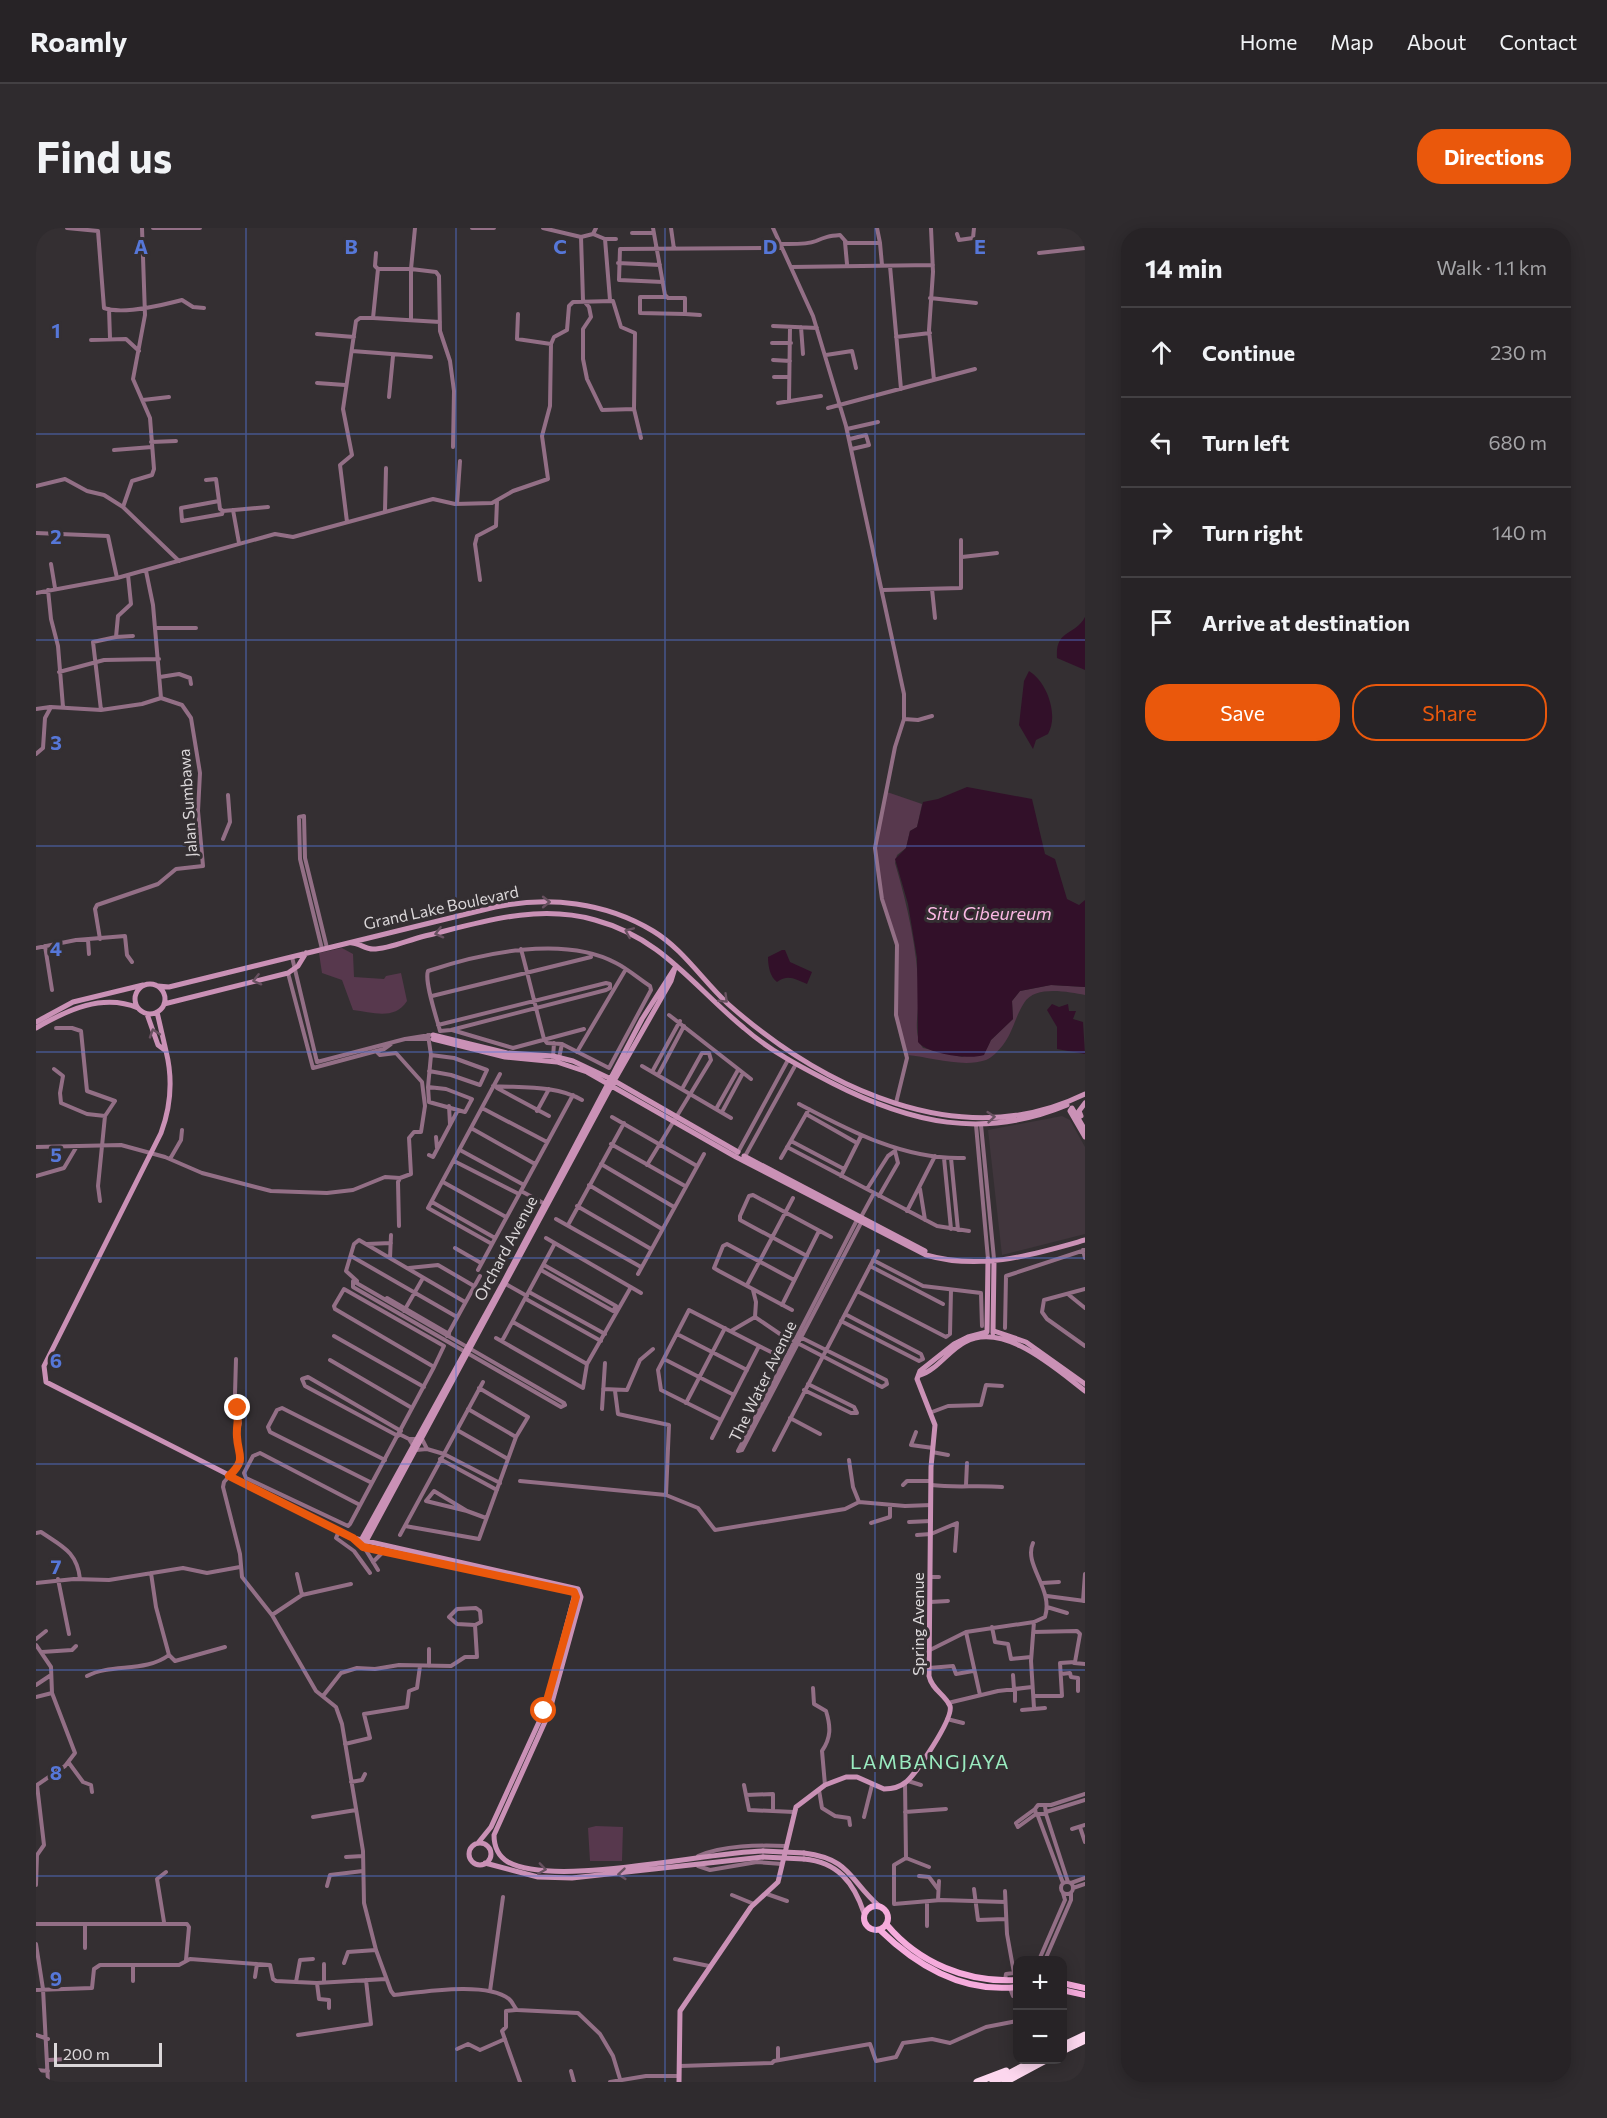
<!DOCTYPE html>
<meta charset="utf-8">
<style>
:root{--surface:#272326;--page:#2f2b2e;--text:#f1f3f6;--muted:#a4a4a7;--line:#434043;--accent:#ea580c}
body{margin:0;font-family:Commissioner,sans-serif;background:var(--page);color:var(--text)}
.controls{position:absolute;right:18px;bottom:18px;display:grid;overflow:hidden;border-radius:12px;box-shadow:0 3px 15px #0003}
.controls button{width:54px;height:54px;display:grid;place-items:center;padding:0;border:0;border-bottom:2px solid var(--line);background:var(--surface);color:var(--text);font:30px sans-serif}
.scale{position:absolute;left:18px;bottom:15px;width:108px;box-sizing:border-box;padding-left:6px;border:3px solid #dbd7d9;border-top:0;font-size:16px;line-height:21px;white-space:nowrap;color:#dbd7d9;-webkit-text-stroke:4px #342f32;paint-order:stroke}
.stop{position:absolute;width:18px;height:18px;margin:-14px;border:4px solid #ea580c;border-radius:50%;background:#fff}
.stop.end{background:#ea580c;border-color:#fff;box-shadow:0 2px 6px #0008}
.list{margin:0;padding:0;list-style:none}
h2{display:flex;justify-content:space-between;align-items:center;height:78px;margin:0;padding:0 24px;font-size:26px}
h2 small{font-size:20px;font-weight:400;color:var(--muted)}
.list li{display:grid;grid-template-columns:39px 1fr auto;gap:18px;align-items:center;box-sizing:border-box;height:90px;padding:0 24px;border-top:2px solid var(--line)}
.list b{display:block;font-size:22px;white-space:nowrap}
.list em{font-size:20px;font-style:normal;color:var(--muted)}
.actions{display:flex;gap:12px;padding:18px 24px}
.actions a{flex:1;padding:14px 0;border:2px solid var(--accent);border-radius:24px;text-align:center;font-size:21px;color:var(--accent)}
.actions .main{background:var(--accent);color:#fff}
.icon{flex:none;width:33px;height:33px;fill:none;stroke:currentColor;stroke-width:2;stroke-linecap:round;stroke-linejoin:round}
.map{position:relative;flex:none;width:1049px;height:1854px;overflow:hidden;border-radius:24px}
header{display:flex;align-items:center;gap:36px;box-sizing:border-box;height:84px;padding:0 30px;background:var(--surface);border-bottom:2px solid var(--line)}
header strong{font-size:28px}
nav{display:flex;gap:33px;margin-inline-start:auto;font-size:21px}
.intro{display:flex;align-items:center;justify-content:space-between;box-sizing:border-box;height:144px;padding:0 36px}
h1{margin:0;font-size:42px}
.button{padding:15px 27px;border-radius:24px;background:var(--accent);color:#fff;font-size:21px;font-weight:700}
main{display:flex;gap:36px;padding:0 36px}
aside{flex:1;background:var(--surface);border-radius:24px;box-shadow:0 3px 15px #0003}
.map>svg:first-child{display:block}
.built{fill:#41363d}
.green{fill:#57384d}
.water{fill:#321029}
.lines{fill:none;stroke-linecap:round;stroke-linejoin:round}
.street{stroke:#936f86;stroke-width:4}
.secondary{stroke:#ca91b6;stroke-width:5}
.primary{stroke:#f5abdc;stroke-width:6}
.highway{stroke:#fcd7ee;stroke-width:7}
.secondary-bridge{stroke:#ca91b6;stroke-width:5}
.oneway{stroke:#685160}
.route{stroke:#ea580c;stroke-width:8}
.grid{fill:none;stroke:#5677d8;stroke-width:1.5;stroke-opacity:0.55}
.labels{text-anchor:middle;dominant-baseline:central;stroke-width:6;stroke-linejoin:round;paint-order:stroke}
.street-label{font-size:16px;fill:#dbd7d9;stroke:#342f32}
.water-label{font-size:18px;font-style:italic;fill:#fbb8e4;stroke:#342f32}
.quarter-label{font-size:20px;letter-spacing:1.5px;fill:#9aebc0;stroke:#342f32}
.grid-label{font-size:20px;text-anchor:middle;font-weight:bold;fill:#5677d8;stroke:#342f32;stroke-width:6;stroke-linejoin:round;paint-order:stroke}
</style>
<header>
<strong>Roamly</strong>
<nav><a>Home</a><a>Map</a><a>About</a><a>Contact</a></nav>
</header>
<div class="intro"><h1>Find us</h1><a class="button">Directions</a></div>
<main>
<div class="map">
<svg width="1049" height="1854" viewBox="0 0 1049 1854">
<rect width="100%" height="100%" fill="#342f32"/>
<path class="built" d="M1026,888l8,4 15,27v87l-83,21 -14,-125z"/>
<path class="green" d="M851,564l35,12 -5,23 -7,4 -4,17 -9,7 -2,8c13,44 22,86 24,131 0,18 -7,39 4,54l39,9 25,-9 4,-8 22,-21 -1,-18 8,-10 31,-6 34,2v8c-17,-3 -50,-10 -61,8 -9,14 -11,29 -21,42 -5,6 -10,12 -17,15 -24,8 -55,-3 -79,-5l-11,-40 1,-70 -15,-46 -7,-51z
M306,720l11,6 1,23 30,2 2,-3 15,-3 6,28c-13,20 -35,11 -54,9l-11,-30 -20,-7 -3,-20z
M560,1598l27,1 -1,34h-32l-2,-33z"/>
<path class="water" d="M1049,389v53l-28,-12c-2,-29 18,-22 28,-41z
M993,443c18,11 30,44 19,63l-12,6 -3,9 -14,-24 5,-44z
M931,559l65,12 13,55 10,5 12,40 12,6 6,-5v87l-34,-2 -31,6 -8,10 1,18 -22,21 -7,15c-14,5 -57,-1 -66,-13l-1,-84 -9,-54 -13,-45 11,-11 4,-17 7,-4 6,-25 15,-3z
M746,722h3l5,12 22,10 -5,12c-12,-5 -19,-10 -30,-2 -7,-5 -9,-16 -9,-25z
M1016,776l7,3 9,-3 1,7h7l-3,8 10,3 2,32 -28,-5v-22l-10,-17z"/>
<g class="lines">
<path class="street" d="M31,0l31,3 6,77c19,7 59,-3 78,-8l11,7 11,1
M117,0h47
M436,0h22
M507,0l38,9 2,63 6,7 2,10 -8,12v30l4,20 15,31 32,-1 7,29
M617,0l12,67 3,3h17v16l15,1
M635,0l3,21
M737,0l40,88 33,110 58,268v25l-9,28 -20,101 7,51 15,46 -1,70 11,43 -11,45
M841,0l3,15
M895,0l2,44 -4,58 5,50
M596,5h22
M557,6l12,5h11
M921,6l2,6 14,-2 1,-10
M545,9l12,-3 3,-6
M569,11l5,61
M809,14l2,22
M743,16c11,0 27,1 37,-3 9,-4 13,-5 24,-6l7,8h33l2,22
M340,25l-1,13 3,3
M1003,25l46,-5
M582,35l42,2
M854,38l11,123
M755,39l142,-2
M627,54l-44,-2 1,-31 161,-1
M630,69h-26v16l45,1
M894,70l46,5
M73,81l1,29
M482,86l-1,25 34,5
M337,90l67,4
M375,92v-51l25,3 3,4 1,55 10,30 4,30 -1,56
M737,98l44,2
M765,99l2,27
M281,106l37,3
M860,109l34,-4
M55,112l35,-1 13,12
M736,115h19
M316,123l79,6
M790,127l26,-4 4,17
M737,132l17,1
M738,149h15
M281,155l28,2
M353,169l4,-41
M107,172l26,-3
M753,173l1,-74
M742,175l43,-7
M792,180l147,-39
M811,201l31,-7
M814,211l16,-4 3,10 -17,4
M115,214l25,-1
M78,222l38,-3
M170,252l10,-1 3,22 -38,7 1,13 40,-7 1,-3 45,-4
M0,258l29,-7 22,12 17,4 19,12 56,54
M183,273l1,8 3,2
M421,276l3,-43
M87,279l9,-26 20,-6 2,-6 -4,-51 -17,-39 12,-64 -3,-87
M197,282l6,33
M349,283l1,-43
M311,294l-7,-57 12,-10 -9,-46 13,-88 4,-3h13l5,-49h33l4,-41
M0,305l72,3 9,42
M926,329l35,-4
M15,336l4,24
M110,343l7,34 8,93
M444,352l-5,-36 2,-8 19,-10 1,-25
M896,361l3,29
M12,362l3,29 7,27 5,61
M847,362l78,-2v-48
M0,365l81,-15 158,-44 18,3 140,-38 22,5 37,-1 21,-12 35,-12 -6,-43 8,-30 1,-62 3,-7 13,-7 2,-24 4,-4 40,-1 8,26 14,6 -1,76
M119,400h41
M80,409l17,-1
M23,444l45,-12 55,-1
M124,449l19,-3 11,4 1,6
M0,481l14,-2
M65,482l-8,-68 23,-5 2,-21 13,-12 -3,-29
M868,491l14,1 14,-4
M0,526l7,-6 2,-30 6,-11 50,3 41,-6 19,-6
M187,611l7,-17 -2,-27
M64,711l-5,-30 2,-4 61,-21 18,-15 27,-3 -5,-55 2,-38 -9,-55 -9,-13 -21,-7
M52,712l1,14
M9,718l7,44
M0,720l40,-8 49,-4 2,19 5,7
M286,721l-22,-90 -1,-42 5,-1 1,42 22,90
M256,729l25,105 88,-23
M252,745l25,95 71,-19 7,-5
M396,768l159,-39
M633,787l82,64
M402,797l168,-42 4,1v4l-4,2 -155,40 -11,1c-3,-12 -16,-50 -12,-60 53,-18 136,-36 188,-8 12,6 23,16 34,23l1,4 -42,78 -47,-24 -15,-1 -3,-4c-8,-30 -15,-60 -23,-90
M20,800h16l9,3 6,60 28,10 -10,15 -7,70 2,15
M416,802l61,18 71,-19
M393,811h-24l25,-4
M340,823l4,4 16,-2 26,29 3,24 -4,26h-7l-5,6 2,36 -11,4 -2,4 1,44
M541,824l49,-83
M517,830l1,-15
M523,830l3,-14
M606,838l89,52
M18,841l9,7 -3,17 1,10 26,11 18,2
M393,843l22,4 29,10 7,-15 -33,-12 -23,-3
M616,844l28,-51
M622,847l26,-49
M457,858c30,2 63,-1 89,14
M392,859l18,2 26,10 -7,13 -36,-10 -1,-15 3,-32 -3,-20
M461,860l52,28
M763,876c51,27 105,56 165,54
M413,878l1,18
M446,880l65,34
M680,881l22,-39
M501,883l12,-22
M686,884l21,-39
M770,886l51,29
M576,889l85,49
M940,897l12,134
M945,897l13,134
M435,900l64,36
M400,909l1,11
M755,913l53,28
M575,916l74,42
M0,919l85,-2 44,12 37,16 69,18 56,2 26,-3 32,-13 15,1
M751,919l150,79 32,5
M424,922l64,35
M701,926l51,-94
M393,927l4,2 25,-47
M708,930l52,-94
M745,930l28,-49
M908,930l7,71
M915,930l7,72
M134,931l11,-19 1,-10
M418,933l65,33
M565,936l73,43
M611,937l64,-105 -2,-7h-7l-20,36
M0,948l28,-8 13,-22
M805,948l20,-40
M407,954l63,35
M553,957l73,44
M831,961l21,-33 7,-5 3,12 -19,33
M884,961l5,31
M485,963l24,13
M396,974l63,36
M541,978l74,43
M871,983l28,-55
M825,989l13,-24
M520,991l85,48
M821,992l-119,231 4,-1 120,-229
M532,997l56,-102
M510,1010l95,55
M331,1016l24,-1
M456,1016l-64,-36 72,-134
M419,1020l26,15
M1047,1022l2,8
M315,1028l106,61
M771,1028l-67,-36v-4l9,-20 4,-1 78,42
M354,1030l1,-23
M837,1032l50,26 58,7 1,33
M508,1037l72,41 -3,5
M834,1038l73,38
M373,1040l29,-3 36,21
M442,1042l95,-175
M505,1042l72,41
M602,1046l66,-120
M317,1053l211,122 1,2 -4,2 -208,-120z
M321,1053l-11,-10 8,-27 5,-4 106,62
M468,1055l23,13
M711,1057l46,-87
M1049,1061l-41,11 -2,12 5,7 38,27
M821,1063l89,46 4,-3 1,-44
M493,1064l76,42
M1033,1067l16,13
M351,1070l62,36
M490,1071l75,42
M746,1077l37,-74
M756,1082l-73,-39 -5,-3 9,-22 4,-2 67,36
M368,1083l19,-33
M719,1089l25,17 102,53 5,-3 -1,-4 -84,-42
M805,1093l78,40 4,-2 -2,-5 -76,-40
M477,1094l74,42
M969,1100l1,-52 79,-26
M695,1103l24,-14 1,-15 -3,-12
M641,1106l70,36
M298,1108l90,51
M411,1108l33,-60
M460,1110l87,50 4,-24 44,-77
M466,1113l53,-98
M200,1131l-1,35 5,29 -3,11 4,22 -2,9 -15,17 -1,5 17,67 2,23 30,38 44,76 20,16 6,17 21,127 1,52 12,47 15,41 3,4c28,-3 93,-14 115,4 3,2 5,8 8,11l61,3 22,21 13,22 7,23
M628,1131l70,36
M294,1132l82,48
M567,1161l24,1 13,-30 13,-11
M768,1162l47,23h6l-3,-6 -46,-23
M579,1163l3,23 51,11 -3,70
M650,1175l39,-75
M432,1181l48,28
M566,1181l3,-46
M896,1184l16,-6 33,-1 5,-20 16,1
M754,1190l30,16
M685,1192l-60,-30 -3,-20 31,-60 82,42
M421,1202l51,29
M880,1204l-5,13 22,3
M363,1206l10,5 7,11 11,-1
M362,1208l-93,-50 -3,-7 6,-2 93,54
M676,1210l47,-92
M373,1211h13l5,10 17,5 56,29
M738,1222l104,-199
M896,1224l16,3
M404,1231l57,31
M813,1232l4,27 6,15
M484,1253l146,14 32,13 17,22 130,-21 14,-7 46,4 26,-1
M336,1255l-102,-51 -2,-5 9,-17 5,-2 103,52
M867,1257l4,-4h24
M895,1257c24,3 46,0 71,2
M930,1257l1,-22
M324,1277l-100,-52 -7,3 -9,17 2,5 102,48 2,-2 84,-157 -99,-58 -1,-3 10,-17 100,57 -10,21
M431,1283l-41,-10 8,-10 33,20 19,7
M873,1294l22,-1
M835,1295l19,-6v-12
M369,1298l74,13 37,-102 12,-20 -49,-29
M303,1303l-3,7 18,13 16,22
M0,1305l5,-1c20,14 36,19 39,47
M364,1307l83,-153
M881,1307l14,-1 26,-11 -2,28
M328,1319l14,23
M337,1334l11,-11
M261,1346l5,21
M895,1349h8
M22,1351l11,55
M0,1355l38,-4 35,1 74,-12 24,5 33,-6
M1006,1355l17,-1
M1011,1368l38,5
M1047,1373l2,-27
M894,1374l18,-1
M1011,1379l20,6
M236,1387l30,-20 49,-11
M998,1394l-3,39 3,47
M956,1399l3,15 13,2 3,15 20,-2
M930,1404l14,63
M997,1404l44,-1 3,3 -5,28 -15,1 2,33h-28
M0,1411l10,-8
M0,1417l15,22 1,26 23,60 -10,13 -28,19 7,60 -7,10 -1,30
M393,1421v17
M894,1422l36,-18 68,-10 11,-5c9,-28 -22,-52 -12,-74
M6,1424l30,-2 4,-4
M133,1427l6,6 50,-14
M1038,1435l11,1
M893,1440l24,-2 3,8 17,-3
M1025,1446l9,-1 1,4 7,1v13
M977,1447l1,14
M51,1448c25,-13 58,-3 82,-21l-13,-48 -5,-34
M0,1457l15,-10
M777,1460l1,16 12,7c5,16 5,27 -4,40l3,34
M979,1460v13
M287,1468l18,-23 16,-5 18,1 24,-4 52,1 14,-9h12l-2,-32 6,-3 -1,-11 -4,-3 -19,1 -8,8 8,7 18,1
M0,1469l16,-4
M912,1475l50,-12 34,-4
M986,1482l23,-2
M911,1491l16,4
M309,1516l25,-6 -6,-24 43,-7 2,-16 8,-3 3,-22
M33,1535l14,19 8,3 1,7
M872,1553l13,4
M315,1554l11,-2 3,-6
M869,1555l1,75 -12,7v39l47,-4 64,2
M708,1557l5,25 45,2
M783,1562l3,18 13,8 14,2 1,7
M710,1567l27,-1v17
M1009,1578l1,8h-10l-1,-5 3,-4h13l34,-11
M869,1584l41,-3
M1010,1584l39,-12
M1010,1586l22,68
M1002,1588l25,67
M277,1589l43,-7
M828,1589l8,-32
M980,1595l2,4 18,-13
M980,1595l19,-14
M1044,1599l5,15
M1036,1601l13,-4
M662,1628c26,-11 60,-11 88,-10
M310,1629l17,-1
M870,1630l23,9
M662,1638l12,4 47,-8 25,2
M883,1648l10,1 9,12
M1025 1660a6 6 0 1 1 12 0a6 6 0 1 1-12 0Z
M1035,1655l14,-5
M291,1658l3,-11 33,-4
M1037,1660l12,-4
M938,1661l4,31 27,-1
M969,1663l2,43 7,39 -8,1 -1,6
M731,1666l20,7
M696,1667l22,9
M902,1672l1,-19
M128,1694l-7,-43 9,-7
M0,1696h151l2,3 -3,33
M891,1698v-24
M0,1716l7,45 5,93
M49,1720v-24
M639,1731l34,7
M1003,1732l26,-60 -2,-7
M1009,1732l26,-60v-7
M308,1735l4,-11 28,-2
M288,1736v19
M97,1737v16
M219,1749l2,-13
M260,1754l4,-22 13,-1
M281,1755l2,16 10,1v8
M974,1760l3,8 4,-1
M0,1762l56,-2 2,-19 6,-4h79l11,-6 80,6 3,14 3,2 41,2 69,-4
M454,1763l13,-94
M480,1782l-10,1v16l-4,4 18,51
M0,1807l12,4
M262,1807l73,-11 -5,-44
M742,1820v12
M421,1821l11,-5 12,6 25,-11
M13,1832l34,-2
M644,1838l92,-3 2,-2 96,-17 6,17 20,-4 7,-14 29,-4 18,4 36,-16 31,-6
M0,1842l12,1
M535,1843l3,11
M574,1854l36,-6h33"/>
<path class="secondary" d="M316,715c7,0 13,6 21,6 15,0 33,-8 48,-12 58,-14 115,-34 174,-17 67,18 98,66 149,108 26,23 57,39 88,55 78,40 151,57 235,22
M99 771a15 15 0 1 1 30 0a15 15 0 1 1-30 0Z
M122,758l11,1 326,-80c54,-11 110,-5 158,24 30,18 50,50 75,73 95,84 233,151 357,90
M128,776l124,-31 10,-7 8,-13
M111,786l11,31 8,6 -9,-39
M0,794l37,-20 70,-17
M0,800c31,-18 67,-35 102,-20
M397,807l74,18 46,3 20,5 38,18 127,73
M397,811l72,18 52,5 30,10 149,85 190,98c55,16 106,0 159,-15
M130,823c7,28 5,55 -5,82l-117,233 2,16 307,156 225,51 3,8 -32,116 -55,122c0,11 4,21 14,27 47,26 197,-10 255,-11
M1045,888l-2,-5 6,-8
M1049,902l-13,-22 -2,3 15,26
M708,928l181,95
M958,1103l32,11 59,42
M957,1105l1,-72
M884,1147c16,-4 29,-25 45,-33 39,-21 91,27 120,49
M323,1316l144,-261 139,-264 34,-53
M325,1318l211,45 3,3 -31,117 -53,116 -13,16
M327,1319l251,-466 57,-100 4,-13
M433 1626a11 11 0 1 1 22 0a11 11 0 1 1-22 0Z
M768,1625c47,6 45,27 75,53
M768,1631c34,3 50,24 60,54
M449,1635l53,14 34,1 191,-21
M643,1854l1,-71 71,-104 27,-25 18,-75 29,-22 21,-8h11l27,12c8,0 16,-2 22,-7 10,-8 48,-64 44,-76 -5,-12 -18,-16 -21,-30l2,-209 4,-42 -18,-46 3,-8 34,-27 14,-7 19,-5 1,-73"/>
<path class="primary" d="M828 1690a12 12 0 1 1 24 0a12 12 0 1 1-24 0Z
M851,1697c32,38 80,58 130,55
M844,1702c37,36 84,63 137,57
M1026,1755l23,5
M1026,1762l23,5"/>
<path class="highway" d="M1026,1818l23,-11
M1026,1823l23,-11
M941,1854l29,-11
M957,1854l42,-22
M969,1854l41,-22"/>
<path class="secondary-bridge" d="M727,1623l41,2
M727,1629l41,2"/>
</g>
<defs><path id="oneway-chevron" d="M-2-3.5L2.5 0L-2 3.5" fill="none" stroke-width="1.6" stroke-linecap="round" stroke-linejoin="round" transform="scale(1.5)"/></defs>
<g class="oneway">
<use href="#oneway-chevron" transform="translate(510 674)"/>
<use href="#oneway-chevron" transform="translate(593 704) rotate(-157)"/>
<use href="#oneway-chevron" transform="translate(403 705) rotate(166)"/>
<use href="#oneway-chevron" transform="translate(221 752) rotate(166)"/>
<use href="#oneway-chevron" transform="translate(688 771) rotate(44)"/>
<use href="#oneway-chevron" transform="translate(118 805) rotate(-108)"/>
<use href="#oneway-chevron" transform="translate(955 889) rotate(-5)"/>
<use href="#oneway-chevron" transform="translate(506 1641) rotate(8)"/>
<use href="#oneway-chevron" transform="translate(586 1646) rotate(175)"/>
</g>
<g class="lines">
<path class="route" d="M202,1180c1,11 -2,19 -1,29 1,19 10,22 -8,39l124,62 10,9 211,45 2,5 -32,114"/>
</g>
<path class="grid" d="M210,0v1854M420,0v1854M629,0v1854M839,0v1854M0,206h1049M0,412h1049M0,618h1049M0,824h1049M0,1030h1049M0,1236h1049M0,1442h1049M0,1648h1049"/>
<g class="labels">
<g class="street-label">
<text transform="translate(151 575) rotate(-94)">Jalan Sumbawa</text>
<text transform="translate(405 679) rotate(-12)">Grand Lake Boulevard</text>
<text transform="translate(469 1020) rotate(-62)">Orchard Avenue</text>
<text transform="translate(726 1153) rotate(-64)">The Water Avenue</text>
<text transform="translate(881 1396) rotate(-90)">Spring Avenue</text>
</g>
<g class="water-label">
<text x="953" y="685">Situ Cibeureum</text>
</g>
<g class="quarter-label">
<text x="894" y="1533">LAMBANGJAYA</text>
</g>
</g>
<g class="grid-label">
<text x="105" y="26">A</text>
<text x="315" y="26">B</text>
<text x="524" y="26">C</text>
<text x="734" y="26">D</text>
<text x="944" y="26">E</text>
<text x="20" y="110">1</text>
<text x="20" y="316">2</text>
<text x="20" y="522">3</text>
<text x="20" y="728">4</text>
<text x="20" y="934">5</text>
<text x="20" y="1140">6</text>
<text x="20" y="1346">7</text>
<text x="20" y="1552">8</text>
<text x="20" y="1758">9</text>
</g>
</svg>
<div class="controls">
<button>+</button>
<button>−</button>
</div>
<div class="scale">200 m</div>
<div class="stop" style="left:508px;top:1483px"></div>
<div class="stop end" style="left:202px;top:1180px"></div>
</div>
<aside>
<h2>14 min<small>Walk · 1.1 km</small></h2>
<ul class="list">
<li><svg class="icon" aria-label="ahead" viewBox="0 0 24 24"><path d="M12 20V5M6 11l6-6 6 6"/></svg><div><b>Continue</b></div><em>230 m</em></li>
<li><svg class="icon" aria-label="left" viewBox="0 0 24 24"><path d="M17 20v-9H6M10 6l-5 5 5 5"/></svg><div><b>Turn left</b></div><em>680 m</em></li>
<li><svg class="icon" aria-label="right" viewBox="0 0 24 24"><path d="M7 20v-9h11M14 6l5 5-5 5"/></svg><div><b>Turn right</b></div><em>140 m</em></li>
<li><svg class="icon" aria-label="arrive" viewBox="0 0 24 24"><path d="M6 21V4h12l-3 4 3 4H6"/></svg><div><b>Arrive at destination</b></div></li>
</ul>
<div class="actions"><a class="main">Save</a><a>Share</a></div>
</aside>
</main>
